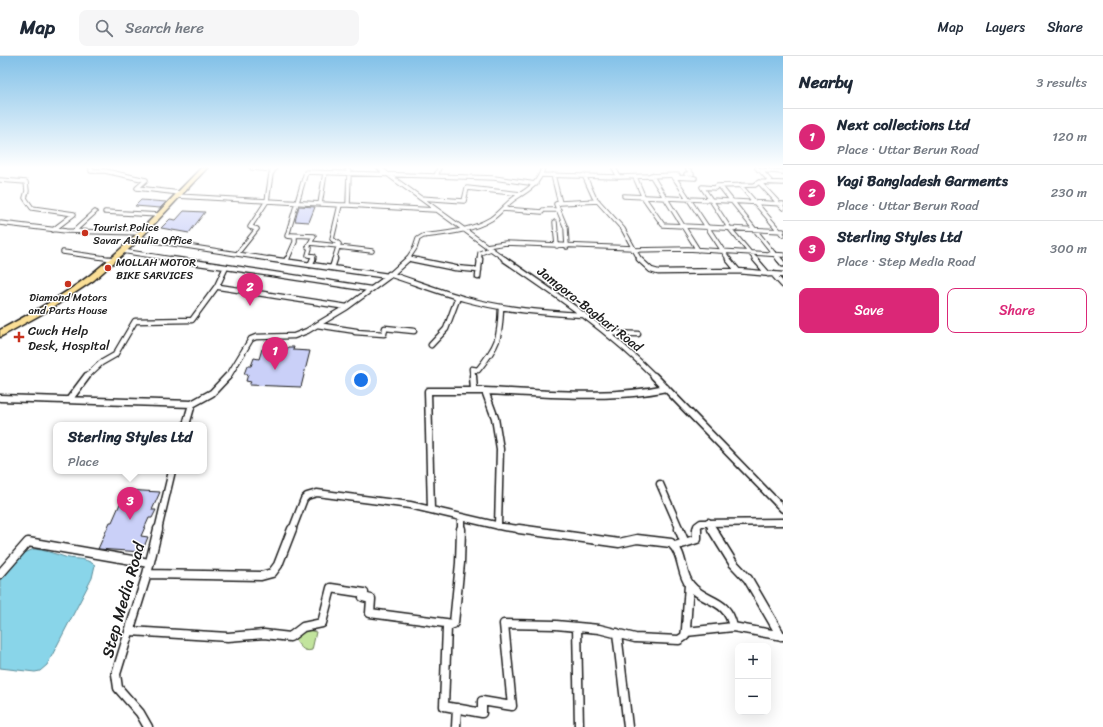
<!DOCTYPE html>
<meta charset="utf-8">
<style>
:root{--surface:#fff;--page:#f6f6f7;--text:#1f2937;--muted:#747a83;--line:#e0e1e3;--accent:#db2777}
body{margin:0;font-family:Sriracha,sans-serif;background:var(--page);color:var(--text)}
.controls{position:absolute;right:12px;bottom:12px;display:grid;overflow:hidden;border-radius:8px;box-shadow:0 4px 16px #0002}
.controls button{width:36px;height:36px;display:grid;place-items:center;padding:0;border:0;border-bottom:1px solid var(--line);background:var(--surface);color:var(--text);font:20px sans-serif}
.you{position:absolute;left:361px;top:324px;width:14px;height:14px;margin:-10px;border:3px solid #fff;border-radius:50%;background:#1a73e8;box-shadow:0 0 0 6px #1a73e833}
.badge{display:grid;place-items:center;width:26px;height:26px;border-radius:50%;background:var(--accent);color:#fff;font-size:13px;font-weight:700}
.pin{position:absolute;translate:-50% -33px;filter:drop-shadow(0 1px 2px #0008)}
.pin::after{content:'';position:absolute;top:21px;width:14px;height:12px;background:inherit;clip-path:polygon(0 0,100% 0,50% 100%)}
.popup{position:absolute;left:53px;top:366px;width:154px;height:52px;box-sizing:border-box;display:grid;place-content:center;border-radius:8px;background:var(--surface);filter:drop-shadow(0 1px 3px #0005);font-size:13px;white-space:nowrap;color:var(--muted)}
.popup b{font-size:15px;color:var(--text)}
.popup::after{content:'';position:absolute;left:50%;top:100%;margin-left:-8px;border:8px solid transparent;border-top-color:var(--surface)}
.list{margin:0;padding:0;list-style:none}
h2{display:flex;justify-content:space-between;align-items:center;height:52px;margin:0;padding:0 16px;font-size:17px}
h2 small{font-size:13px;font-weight:400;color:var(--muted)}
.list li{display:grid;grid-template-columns:26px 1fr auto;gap:12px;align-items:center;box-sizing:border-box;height:56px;padding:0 16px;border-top:1px solid var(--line)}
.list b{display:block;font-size:15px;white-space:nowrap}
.list p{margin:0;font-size:13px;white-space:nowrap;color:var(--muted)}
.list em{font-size:13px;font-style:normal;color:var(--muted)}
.actions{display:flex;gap:8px;padding:12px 16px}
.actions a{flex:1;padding:9px 0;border:1px solid var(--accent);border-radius:8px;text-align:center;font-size:14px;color:var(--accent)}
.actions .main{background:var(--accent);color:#fff}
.icon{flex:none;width:22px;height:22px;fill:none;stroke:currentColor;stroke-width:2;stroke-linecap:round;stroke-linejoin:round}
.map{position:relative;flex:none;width:783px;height:671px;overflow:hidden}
header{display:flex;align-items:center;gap:24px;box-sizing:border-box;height:56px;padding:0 20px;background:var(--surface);border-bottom:1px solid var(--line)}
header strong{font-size:19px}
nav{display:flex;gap:22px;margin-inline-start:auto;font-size:14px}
.search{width:280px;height:36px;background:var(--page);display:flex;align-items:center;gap:10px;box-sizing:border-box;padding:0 14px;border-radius:8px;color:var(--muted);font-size:15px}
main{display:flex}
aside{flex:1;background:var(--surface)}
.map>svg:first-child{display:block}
.green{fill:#c2e49d;stroke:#6f805c}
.water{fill:#89d5e9;stroke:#5d8b97}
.building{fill:#cad0f8;stroke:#1c1c1c}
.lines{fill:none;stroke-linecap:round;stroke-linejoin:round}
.street-far3-casing{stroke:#1c1c1c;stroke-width:5.5}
.street-far2-casing{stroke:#1c1c1c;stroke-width:7}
.street-far1-casing{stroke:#1c1c1c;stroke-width:9}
.street-casing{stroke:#1c1c1c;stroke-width:11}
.highway-casing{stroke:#1c1c1c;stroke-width:3}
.street-far3{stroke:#fff;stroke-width:3.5}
.street-far2{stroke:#fff;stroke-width:4.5}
.street-far1{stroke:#fff;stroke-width:6}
.street{stroke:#fff;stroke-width:8}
.highway{fill:#fbdf96;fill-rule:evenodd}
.poi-dot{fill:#c8321e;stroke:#fff;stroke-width:1.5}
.labels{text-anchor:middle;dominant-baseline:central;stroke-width:3;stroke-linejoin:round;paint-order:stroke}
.far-poi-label{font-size:11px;fill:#1c1c1c;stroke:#fff;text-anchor:start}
.street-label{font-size:13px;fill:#1c1c1c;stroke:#fff}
.poi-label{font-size:13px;fill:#1c1c1c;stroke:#fff;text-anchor:start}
.near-street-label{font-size:16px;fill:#1c1c1c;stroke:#fff}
</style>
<header>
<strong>Map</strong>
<div class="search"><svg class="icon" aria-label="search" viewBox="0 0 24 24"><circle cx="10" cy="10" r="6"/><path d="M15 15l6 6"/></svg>Search here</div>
<nav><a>Map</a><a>Layers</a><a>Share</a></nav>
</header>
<main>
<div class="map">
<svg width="783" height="671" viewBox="0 0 783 671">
<rect width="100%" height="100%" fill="#fff"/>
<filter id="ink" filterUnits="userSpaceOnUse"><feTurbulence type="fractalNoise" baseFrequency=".025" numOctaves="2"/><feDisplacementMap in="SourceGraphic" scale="8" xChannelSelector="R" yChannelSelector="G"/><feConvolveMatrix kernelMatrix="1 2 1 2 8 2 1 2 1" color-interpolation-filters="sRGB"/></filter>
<g filter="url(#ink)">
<path class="green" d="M308,574l8,2 -4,18c-9,3 -13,-5 -18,-12z"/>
<path class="water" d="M34,493c11,1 18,4 28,7 12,5 21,0 33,9l-3,13 -45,87 -7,6 -5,1 -35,-4v-91l22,-23z"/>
<path class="building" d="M141,144l25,2 -6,6 -25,-2z
M299,150l16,1 -6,15 -14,-1z
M184,155l21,1 -16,21 -28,-5 9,-9 6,1z
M288,291h6l-1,3 17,1 -9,36 -52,-2 2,-3 -5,-1 2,-7h-4l3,-8h4l3,-8 5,1 3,-10 25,1z
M126,434l34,2 -8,18h4l-4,8h-3l-8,18 7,1 -6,15 -44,-3 12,-27h2z"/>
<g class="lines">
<defs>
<path id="street-far3" d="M91,112v3h14l41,9 -9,8 43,5
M252,112l22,2
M379,112l127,92
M614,112l5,9 59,-2
M757,112l2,2 24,2
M760,114l11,12
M686,118h6l-5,-6
M542,119l77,2
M553,119l7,28 -4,1 10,24 1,19
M584,119l10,22 29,32 17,31
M651,119l47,75
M436,120l58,2 42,6
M635,121l9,21 19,27 120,6
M695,122l-21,-1 55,83
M0,124l26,2 1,9 -2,7 7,10 42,6 -21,16
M759,126l24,26
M740,129l43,50
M720,130l59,74
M177,140l163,9
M624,140l87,4 -9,-13 13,1 2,-2 38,-1 4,-3 24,1
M420,142l44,3 3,-13 54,6
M560,147l38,-2
M320,148l5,-31
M348,149l87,5
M503,153l39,3 1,-2h16
M105,156l54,3
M555,166l2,24
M0,167l66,8 75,2
M74,175l21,-19
M291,179l23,1 -6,11 2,1 -2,7 6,1 -2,4
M136,182l101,16 20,-25 -7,-2 17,-26 4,-27 4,-6
M310,187l28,3
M486,190l20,-3 127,5
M338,191l34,4
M633,194l55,-1 95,6
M122,195l56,9
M63,196l49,7
M237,198l39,6
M408,202l8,2
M287,204l8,-18v-5l-8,-1 19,-64 130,4 3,-8
M334,204l5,-16 -7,-5 8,-34h8l1,-32 -2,-5
M407,204l8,-12 3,-9 5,-3c23,-3 48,-5 68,-17 9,-6 15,-15 24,-21 13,-8 24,-14 28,-30
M479,204l1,-7 11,-4
M756,204l-26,-31 -19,-29 72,4"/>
<path id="street-far2" d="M109,203h3
M171,203l55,8 -9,19 2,1 128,20 -40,24 -13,5 -38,1 -5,2 -23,38
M269,203l119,17
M411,203l44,9 24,2
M504,203c53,36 106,72 151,118
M639,203l12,11 7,2 80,-1 45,4
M728,203l10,12
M755,203l13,15
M779,203l4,5
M286,205l1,-2
M310,209l3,-6
M226,211l144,22
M332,212l3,-9
M389,218c25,8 51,18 76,25 40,11 78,14 119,16
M773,218l10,11
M478,221l2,-18
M347,251l41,-30 20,-18
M317,269l39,6 -1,1 29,2 1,-6 29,3
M607,277l31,1
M431,289l15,-16 12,-32
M86,321l15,-14 14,-8 20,-34 57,-1 25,-34
M473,321l-1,-8 6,1c20,-25 22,-31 23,-63"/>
<path id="street-far1" d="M473,320l1,15
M654,320l129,133
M0,342l192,6 -6,21
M69,344l18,-24
M192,348l20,-11 16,-17
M660,428l20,46
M431,454l-3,-119h57
M708,466l5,8
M498,470l2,-77 -5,-31 -10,-27c57,2 126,9 181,-3
M158,474l14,-59
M292,474l12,-31 3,-3 10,-3 93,12 94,22 22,3
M461,474v-13
M697,474v-4l4,-3 82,-1"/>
<path id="street" d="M461,473l-1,34 -6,60 -7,4 -3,79 38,7v-12l30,5 -8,-82 52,1 43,4 36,9 44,2 6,-4 1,-7 3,-45
M519,473l100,14 18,-4 34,4c13,11 9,30 19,42 15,19 37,12 43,42l50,9
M679,473l6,14
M712,473l21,34 15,16 33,57
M675,490l22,-7v-10
M0,518l28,-32 121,21
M147,518l114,2 11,-3 6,-8 14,-36
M577,571l2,100
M130,575l98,6 36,-3 26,3 13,-10 19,-4 9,-35 33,5 -1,4 8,2 -1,14 83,11
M686,576l47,-5
M617,577l11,94
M148,671l-8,-14 -22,-25 -2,-14 31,-100 11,-45
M456,671l1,-19"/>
<path id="highway" d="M201,112h6l-69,73 -44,39 -45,30 -49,27v-7c30,-16 61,-33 89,-54 41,-32 76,-71 112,-108z"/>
</defs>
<use href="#street-far3" class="street-far3-casing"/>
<use href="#street-far2" class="street-far2-casing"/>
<use href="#street-far1" class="street-far1-casing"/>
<use href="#street" class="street-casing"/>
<use href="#highway" class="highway-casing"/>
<use href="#street-far3" class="street-far3"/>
<use href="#street-far2" class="street-far2"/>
<use href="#street-far1" class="street-far1"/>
<use href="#street" class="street"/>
<use href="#highway" class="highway"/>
</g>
</g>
<linearGradient id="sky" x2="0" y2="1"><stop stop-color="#82c1e8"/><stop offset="0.54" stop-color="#fff"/><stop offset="1" stop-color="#fff" stop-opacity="0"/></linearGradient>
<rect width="783" height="206" fill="url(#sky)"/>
<g class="poi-dot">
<circle cx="85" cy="177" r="4"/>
<circle cx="108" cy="212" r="4"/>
<circle cx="68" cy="228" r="4"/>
<path d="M17 275h4v4h4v4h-4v4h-4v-4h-4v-4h4z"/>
</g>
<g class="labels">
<g class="far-poi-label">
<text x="93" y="171">Tourist Police<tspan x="93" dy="13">Savar Ashulia Office</tspan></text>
<text x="116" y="206">MOLLAH MOTOR<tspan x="116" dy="13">BIKE SARVICES</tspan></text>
<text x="68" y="241" text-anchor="middle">Diamond Motors<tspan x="68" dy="13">and Parts House</tspan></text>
</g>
<g class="street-label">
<text transform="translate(590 253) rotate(38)">Jamgora-Bagbari Road</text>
</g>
<g class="poi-label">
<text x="28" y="274">Cwch Help<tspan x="28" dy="15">Desk, Hospital</tspan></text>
</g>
<g class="near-street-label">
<text transform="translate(123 544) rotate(-74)">Step Media Road</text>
</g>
</g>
</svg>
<div class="controls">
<button>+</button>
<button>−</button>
</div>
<div class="you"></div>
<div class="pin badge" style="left:275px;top:314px">1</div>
<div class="pin badge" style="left:250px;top:250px">2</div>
<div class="pin badge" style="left:130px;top:464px">3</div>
<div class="popup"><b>Sterling Styles Ltd</b>Place</div>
</div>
<aside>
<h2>Nearby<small>3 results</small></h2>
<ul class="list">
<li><span class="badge">1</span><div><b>Next collections Ltd</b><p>Place · Uttar Berun Road</p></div><em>120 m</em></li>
<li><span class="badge">2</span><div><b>Yagi Bangladesh Garments</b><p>Place · Uttar Berun Road</p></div><em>230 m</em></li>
<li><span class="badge">3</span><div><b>Sterling Styles Ltd</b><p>Place · Step Media Road</p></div><em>300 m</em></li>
</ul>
<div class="actions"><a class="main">Save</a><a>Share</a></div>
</aside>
</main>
